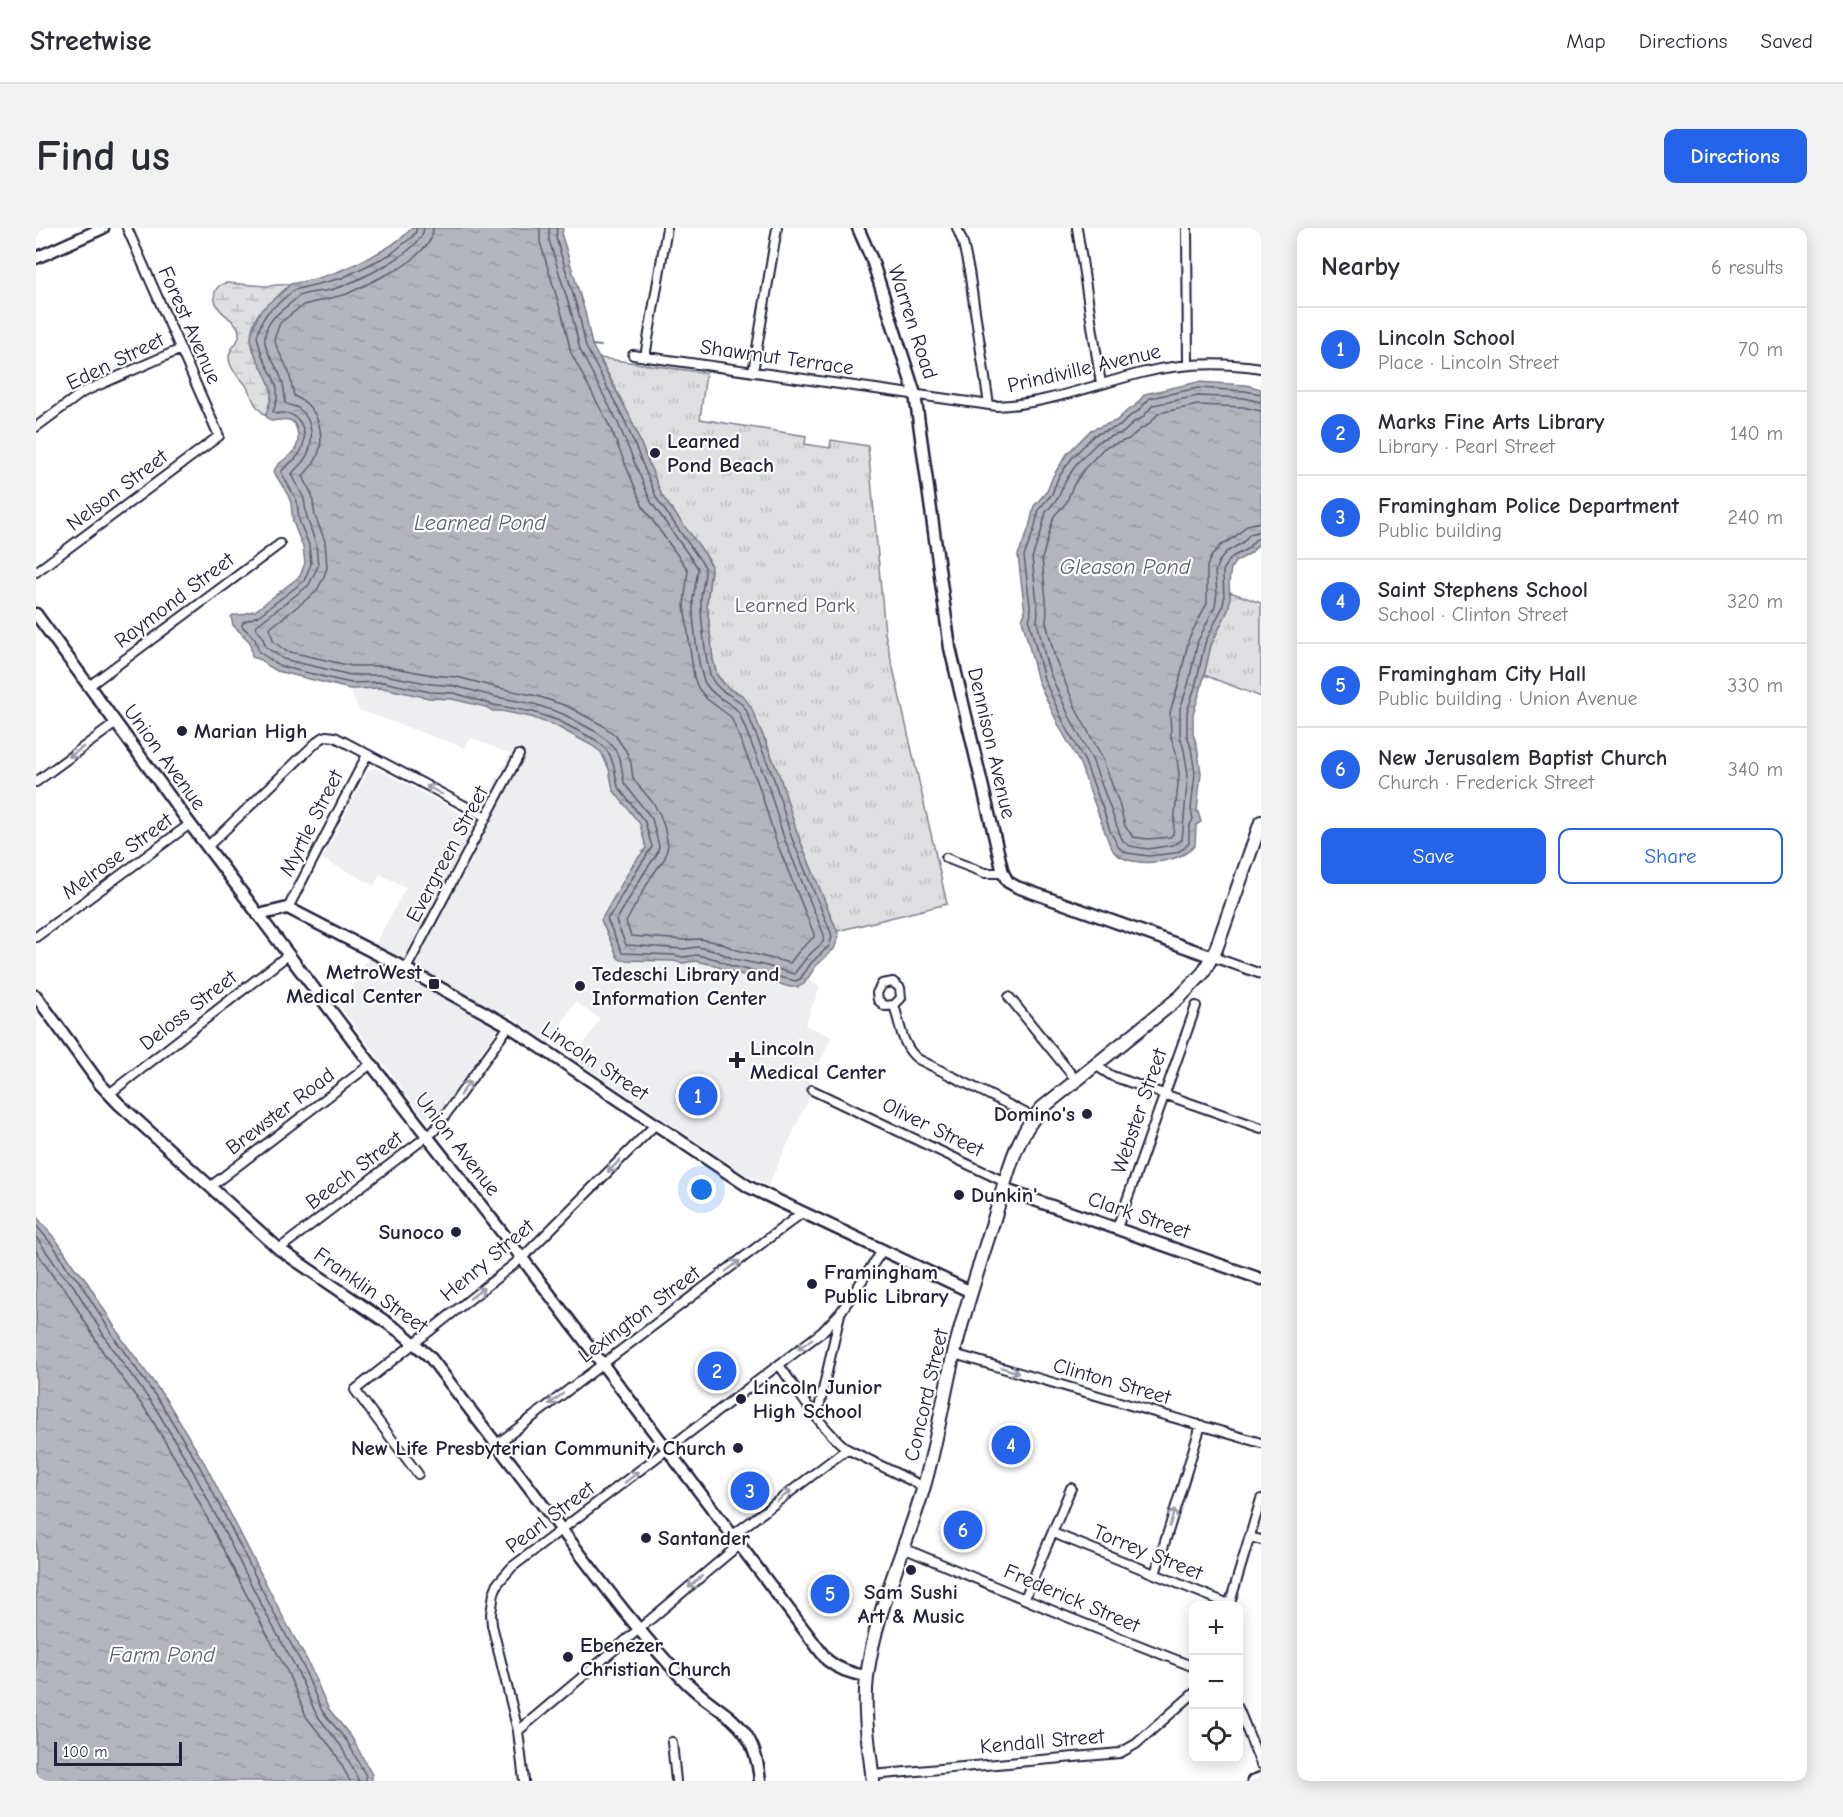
<!DOCTYPE html>
<meta charset="utf-8">
<style>
:root{--surface:#fff;--page:#f2f2f3;--text:#2b2b33;--muted:#7c7c81;--line:#e1e1e2;--accent:#2563eb}
body{margin:0;font-family:"Comic Neue",sans-serif;background:var(--page);color:var(--text)}
.controls{position:absolute;right:18px;bottom:18px;display:grid;overflow:hidden;border-radius:12px;box-shadow:0 3px 15px #0003}
.controls button{width:54px;height:54px;display:grid;place-items:center;padding:0;border:0;border-bottom:2px solid var(--line);background:var(--surface);color:var(--text);font:30px sans-serif}
.scale{position:absolute;left:18px;bottom:15px;width:128px;box-sizing:border-box;padding-left:6px;border:3px solid #22223b;border-top:0;font-size:16px;line-height:21px;white-space:nowrap;color:#22223b;-webkit-text-stroke:4px #fff;paint-order:stroke}
.you{position:absolute;left:666px;top:962px;width:21px;height:21px;margin:-15px;border:4px solid #fff;border-radius:50%;background:#1a73e8;box-shadow:0 0 0 9px #1a73e833}
.badge{display:grid;place-items:center;width:39px;height:39px;border-radius:50%;background:var(--accent);color:#fff;font-size:20px;font-weight:700}
.pin{position:absolute;translate:-50% -50%;border:3px solid #fff;box-shadow:0 2px 6px #0006}
.list{margin:0;padding:0;list-style:none}
h2{display:flex;justify-content:space-between;align-items:center;height:78px;margin:0;padding:0 24px;font-size:26px}
h2 small{font-size:20px;font-weight:400;color:var(--muted)}
.list li{display:grid;grid-template-columns:39px 1fr auto;gap:18px;align-items:center;box-sizing:border-box;height:84px;padding:0 24px;border-top:2px solid var(--line)}
.list b{display:block;font-size:22px;white-space:nowrap}
.list p{margin:0;font-size:20px;white-space:nowrap;color:var(--muted)}
.list em{font-size:20px;font-style:normal;color:var(--muted)}
.actions{display:flex;gap:12px;padding:18px 24px}
.actions a{flex:1;padding:14px 0;border:2px solid var(--accent);border-radius:12px;text-align:center;font-size:21px;color:var(--accent)}
.actions .main{background:var(--accent);color:#fff}
.icon{flex:none;width:33px;height:33px;fill:none;stroke:currentColor;stroke-width:2;stroke-linecap:round;stroke-linejoin:round}
.map{position:relative;flex:none;width:1225px;height:1553px;overflow:hidden;border-radius:12px}
header{display:flex;align-items:center;gap:36px;box-sizing:border-box;height:84px;padding:0 30px;background:var(--surface);border-bottom:2px solid var(--line)}
header strong{font-size:28px}
nav{display:flex;gap:33px;margin-inline-start:auto;font-size:21px}
.intro{display:flex;align-items:center;justify-content:space-between;box-sizing:border-box;height:144px;padding:0 36px}
h1{margin:0;font-size:42px}
.button{padding:15px 27px;border-radius:12px;background:var(--accent);color:#fff;font-size:21px;font-weight:700}
main{display:flex;gap:36px;padding:0 36px}
aside{flex:1;background:var(--surface);border-radius:12px;box-shadow:0 3px 15px #0003}
.map>svg:first-child{display:block}
.built{fill:#eeeef1}
.wetland{fill:url(#wetland-marsh);stroke:#80808e;stroke-width:1.5}
.park{fill:url(#park-tufts);stroke:#80808e;stroke-width:1.5}
.water{fill:url(#water-ripples);stroke:#7a7a88;stroke-width:1.5}
.lines{fill:none;stroke-linecap:round;stroke-linejoin:round}
.shore{stroke:#5c5c6f;stroke-width:1.5}
.stream{stroke:#7a7a88;stroke-width:2}
.street-casing{stroke:#22223b;stroke-width:12}
.secondary-casing{stroke:#22223b;stroke-width:15}
.primary-casing{stroke:#22223b;stroke-width:16}
.street{stroke:#fff;stroke-width:8}
.secondary{stroke:#fff;stroke-width:10}
.primary{stroke:#fff;stroke-width:12}
.oneway{stroke:#9c9ca7}
.poi-dot{fill:#22223b;stroke:#fff;stroke-width:2}
.labels{text-anchor:middle;dominant-baseline:central;stroke-width:4.5;stroke-linejoin:round;paint-order:stroke}
.street-label{font-size:21px;fill:#22223b;stroke:#fff}
.poi-label{font-size:21px;font-weight:bold;fill:#22223b;stroke:#fff;text-anchor:start}
.park-label{font-size:21px;fill:#5b5b6d;stroke:#fff}
.water-label{font-size:22px;font-style:italic;fill:#5c5c6f;stroke:#fff}
</style>
<header>
<strong>Streetwise</strong>
<nav><a>Map</a><a>Directions</a><a>Saved</a></nav>
</header>
<div class="intro"><h1>Find us</h1><a class="button">Directions</a></div>
<main>
<div class="map">
<svg width="1225" height="1553" viewBox="0 0 1225 1553">
<defs>
<pattern id="wetland-marsh" width="20" height="14" patternUnits="userSpaceOnUse" patternTransform="scale(1.5)"><rect width="20" height="14" fill="#dfdfe2"/><path d="M1 5h8M5 5V1M11 12h8M15 12V8" fill="none" stroke="#bfbfc3"/></pattern>
<pattern id="park-tufts" width="24" height="20" patternUnits="userSpaceOnUse" patternTransform="scale(1.5)"><rect width="24" height="20" fill="#dfdfe2"/><path d="M3 7l-1-3M5 7V3M7 7l1-3M15 17l-1-3M17 17v-4M19 17l1-3" fill="none" stroke="#bfbfc3"/></pattern>
<pattern id="water-ripples" width="26" height="14" patternUnits="userSpaceOnUse" patternTransform="scale(1.5)"><rect width="26" height="14" fill="#b4b4bc"/><path d="M2 4q2-2 4 0t4 0M15 11q2-2 4 0t4 0" fill="none" stroke="#9a9aa2"/></pattern>
</defs>
<rect width="100%" height="100%" fill="#fff"/>
<filter id="ink" filterUnits="userSpaceOnUse"><feTurbulence type="fractalNoise" baseFrequency=".0167" numOctaves="2"/><feDisplacementMap in="SourceGraphic" scale="12" xChannelSelector="R" yChannelSelector="G"/><feConvolveMatrix kernelMatrix="1 2 1 2 8 2 1 2 1" color-interpolation-filters="sRGB"/></filter>
<g filter="url(#ink)">
<path class="built" d="M336,459l24,3 10,4 23,4 23,1 34,8 7,4h8l30,6 25,9 35,19 10,7 8,17 4,21 27,35 6,23 -5,4 -25,41 -9,18 -5,16 11,24 8,9 52,1 10,2 13,-2 84,17 30,3 10,5 -15,39 27,12 -22,45 -1,16 -41,88 -26,-14 -168,-113 26,-40 -25,-17 -26,41 -41,-29 -72,103 -4,2 -8,-2 -87,-114 16,-18 53,-98 -26,-13 -6,11 -52,-26 46,-88 3,-2 5,-1 99,53 35,-67 -39,-16 -6,10 -106,-38 -9,-21z"/>
<path class="wetland" d="M191,55l39,3 24,-2c-9,12 -25,20 -33,32 -17,30 9,46 14,74 2,10 -4,17 -5,26 -4,-4 -9,-8 -12,-14 -3,-6 -5,-11 -8,-17 -7,-9 -17,-16 -17,-28 0,-10 12,-14 10,-25 -1,-11 -15,-15 -21,-25 -6,-10 -5,-22 9,-24z"/>
<path class="park" d="M564,130l106,15 -6,46 106,17 -1,8 25,4 1,-8 37,6 17,187 62,271 -110,27 -40,-98 -15,-49 -16,-43 -27,-48 -11,-5 -11,-13 -4,-15 -6,-56 4,-33 -2,-11 -47,-64 -32,-79z
M1194,364l31,11v94l-57,-22 7,-30 17,-35z"/>
<path class="water" d="M376,0h151l-1,8 23,76 7,33 38,72 32,79 43,58 6,12 -4,38 6,56 4,16 12,13 13,6 9,12 29,70 17,56 42,103 -5,13 -18,17 -12,18 -6,3h-8l-27,-8 -33,-7 -16,-7 -18,-4 -13,2 -10,-2 -52,-1 -3,-2 -17,-38 31,-54 14,-18 -6,-24 -27,-34 -4,-21 -8,-17 -10,-7 -35,-19 -25,-9 -30,-6h-8l-7,-4 -34,-8 -23,-1 -46,-10 -33,1 -73,-18 -10,-6 -6,-5 -9,-3 -2,-15 -17,-17 -2,-8 2,-2c12,2 13,-4 22,-4l45,-35 5,-13 -2,-16 -10,-25 -2,-19 -3,-8 -14,-23c3,-15 30,-14 23,-42 -4,-15 -14,-10 -26,-9l-5,-5c1,-9 7,-16 5,-26 -4,-20 -26,-40 -18,-61 3,-6 3,-11 7,-17 8,-11 22,-17 30,-28 34,-6 50,-12 80,-27 16,-8 29,-15 42,-29z
M1162,154l48,3 15,4v152l-10,12 -16,9 -4,6 -2,15 1,18 -2,9 -17,35 -10,44 -8,25v20l4,12 4,27 -4,36 4,13 -5,3 -1,20c-14,19 -65,24 -81,7 -2,-3 -3,-6 -5,-9l-29,-79 -22,-40 -20,-43 -16,-62 3,-6 -7,-58 11,-27 5,-22 13,-15 6,-15 14,-22 24,-24 25,-9 12,-11 6,-3 11,-13z
M0,988l24,29 14,22 10,10 38,62 45,62 38,63 78,153 25,45 20,46 24,30 20,37v6h-336z"/>
<g class="lines">
<path class="shore" d="M380,0v4l-4,5 -21,17 -49,24 -48,12 -26,22 -6,9 -5,15 5,20 11,21 4,11v12l-4,12 3,2c23,-6 34,18 25,37 -4,9 -14,13 -20,21l16,29 2,19 10,25 2,19 -7,17 -46,35 -15,6 -1,4 13,13 4,13 21,14 57,14 14,3 32,-1 47,10 24,1 40,12 39,7 26,9 35,18 10,8 6,8 4,12 4,20 27,35 7,25 -31,49 -7,14 -7,9 15,34 52,2 9,2 14,-2 19,4 15,7 65,15 4,-2 12,-17 17,-16 3,-9 -1,-4 -40,-97 -17,-57 -28,-69c-9,-16 -25,-14 -34,-31 -6,-11 -11,-61 -11,-75 -1,-13 5,-25 4,-37l-48,-68 -33,-80 -38,-72 -7,-33 -23,-76 1,-10
M388,0c-2,25 -71,55 -93,62 -10,2 -23,2 -32,6 -3,2 -4,4 -7,6 -12,10 -26,18 -27,35 -2,13 11,27 15,38 4,9 5,18 5,28 3,2 9,3 13,5 16,11 17,37 6,52 -3,5 -9,9 -12,14l12,25 3,19 9,26 2,22 -9,19 -52,40 -1,3 6,8 4,11 17,12 68,16h33l47,9 24,2 41,11 38,7 29,10 35,19 11,9 7,9 5,13 3,19 28,36 7,27 -2,8 -13,19 -28,48 10,24 58,4 14,-2 20,5 16,7 33,7 27,8 13,-17 16,-15 1,-7 -40,-97 -17,-56 -28,-69c-7,-12 -24,-13 -34,-30 -7,-14 -13,-66 -12,-83 1,-10 4,-21 5,-32l-47,-66 -33,-79 -38,-73 -8,-35 -23,-75v-12
M397,0l-1,9 -5,8 -15,15 -12,8 -53,26 -44,11 -23,18 -6,16 4,11 11,22 5,24c4,2 8,4 12,7 14,13 19,36 11,54 -3,7 -9,13 -14,19l9,19 3,21 10,25 2,27 -4,11 -7,13 -46,36 3,13 13,10 66,15h33l47,9 25,2 42,11 38,8 30,10 35,19 13,10 11,16 5,12 2,16 21,25 6,11 4,11 4,19 -3,13 -14,19 -25,45 5,14 53,4 16,-1 20,4 17,7 53,13 10,-13 14,-13v-3l-38,-93 -17,-55 -28,-69 -24,-18 -9,-11 -4,-11 -10,-72 4,-35 -45,-63 -33,-80 -39,-74 -8,-35 -23,-76v-14
M1225,166l-16,-3 -47,-3 -48,10 -13,14 -7,4 -10,10 -26,9 -22,23 -14,20 -6,16 -13,15 -5,21 -10,26 7,57 -2,8 15,58 19,42 22,41 18,47 7,22 9,17 8,5 22,3 26,-3 8,-4 6,-6v-16l4,-8 -2,-10 4,-36 -4,-25 -4,-13v-23l8,-25 10,-44 17,-35 2,-8 -1,-28 2,-6 7,-9 15,-8 8,-9 6,-2
M1225,174l-17,-4 -46,-2 -45,9 -11,13 -8,4 -10,10 -25,9 -22,22 -12,19 -7,16 -12,14 -5,20 -9,26 6,54 -1,9 9,40 5,15 19,42 22,41 29,78 3,5 6,4 18,3 25,-4 9,-5 6,-66 -4,-24 -4,-14v-27l8,-24 10,-44 17,-35 2,-13 -2,-21 3,-9 8,-11 16,-9 8,-9 11,-3
M1225,183l-18,-4 -45,-2 -39,8 -11,12 -9,5 -10,9 -25,9 -20,21 -11,17 -7,17 -12,13 -12,43 5,52 -1,11 9,36 23,55 23,42 18,48 6,23 8,11 15,2 22,-2 3,-3 6,-60 -3,-22 -5,-15 -1,-25 9,-29 10,-45 18,-35v-37l4,-9 9,-11 16,-10 11,-11 14,-3
M0,997l19,23 14,23 10,10 38,61 45,63 38,62 77,152 25,45 20,47 25,30 19,35v5
M0,1009l26,37 11,11 38,62 45,62 37,62 78,152 25,45 20,46 25,32 18,35
M0,1023l19,28 11,11 37,62 45,61 37,62 78,152 24,44 20,47 27,33 16,30"/>
<path class="stream" d="M556,117l9,1"/>
<defs>
<path id="street" d="M921,0l6,15 6,28 20,134
M1041,0l24,156
M1151,0l1,137
M597,127l364,51c49,-2 97,-21 144,-33 40,-10 80,-11 120,-5
M609,129l22,-129
M717,144l24,-144
M0,199l47,-35 98,-43
M0,344l183,-136 -92,-208
M53,458l191,-142
M0,554l80,-59
M171,619l112,-107 7,-4 9,1 151,80
M910,630l39,15h18
M252,680l79,-153
M0,709l154,-113
M1177,729l48,17
M370,741l113,-214
M973,769l67,83
M858,777l-9,1 -7,-6 -1,-7 5,-9 11,-2 7,6 1,10 -7,7c6,19 8,42 24,54l115,58
M1059,837l17,11 149,52
M776,862l193,92
M73,866l179,-139
M175,958l160,-122
M1081,1000l79,-222
M243,1021l155,-118 75,-105
M918,1126l307,89
M743,1137c21,29 40,61 68,84l77,38
M781,1189l23,-103
M461,1216l305,-231
M382,1246l-63,-84 167,-132 133,-133
M1017,1305l176,71
M697,1307l114,-86
M1214,1309l11,3
M867,1320l167,70 124,49
M1119,1346l46,-149
M989,1370l46,-110
M1193,1378l32,-107
M1202,1480l23,56
M482,1503l222,-187
M636,1514l4,39
M836,1547l248,-22 16,-9 58,-51
M488,1553l-6,-50 -26,-106 -1,-11 3,-21 4,-10 14,-16 310,-235 18,-19 42,-62"/>
<path id="secondary" d="M822,0l14,32 43,134 35,254 53,225 5,9 9,5 196,70
M0,30l67,-30
M0,386l154,210 181,240 151,194 305,402c12,10 25,14 40,16
M222,687l30,-7 118,61 103,57 240,161 222,105
M0,768l64,88 19,20 160,145 123,84 28,24c49,64 98,129 147,193 33,43 66,87 104,127 38,41 73,38 79,104
M967,961l258,90
M1217,1553l8,-3"/>
<path id="primary" d="M837,1553c-4,-34 -10,-70 -6,-104 8,-67 39,-127 57,-191 13,-44 19,-88 30,-133 11,-45 26,-89 40,-134 12,-38 20,-82 48,-111l138,-111 23,-24 13,-24 45,-127"/>
</defs>
<use href="#street" class="street-casing"/>
<use href="#secondary" class="secondary-casing"/>
<use href="#primary" class="primary-casing"/>
<use href="#street" class="street"/>
<use href="#secondary" class="secondary"/>
<use href="#primary" class="primary"/>
</g>
<defs><path id="oneway-shaft" d="M-6 0H5M1.5-3L5.5 0L1.5 3" fill="none" stroke-width="1.6" stroke-linecap="round" stroke-linejoin="round" transform="scale(1.5)"/></defs>
<g class="oneway">
<use href="#oneway-shaft" transform="translate(40 524) rotate(144)"/>
<use href="#oneway-shaft" transform="translate(398 562) rotate(-152)"/>
<use href="#oneway-shaft" transform="translate(429 860) rotate(-55)"/>
<use href="#oneway-shaft" transform="translate(578 938) rotate(135)"/>
<use href="#oneway-shaft" transform="translate(697 1038) rotate(-37)"/>
<use href="#oneway-shaft" transform="translate(441 1065) rotate(-38)"/>
<use href="#oneway-shaft" transform="translate(769 1116) rotate(143)"/>
<use href="#oneway-shaft" transform="translate(974 1142) rotate(16)"/>
<use href="#oneway-shaft" transform="translate(520 1171) rotate(143)"/>
<use href="#oneway-shaft" transform="translate(596 1249) rotate(-38)"/>
<use href="#oneway-shaft" transform="translate(748 1268) rotate(-37)"/>
<use href="#oneway-shaft" transform="translate(1136 1290) rotate(-73)"/>
<use href="#oneway-shaft" transform="translate(659 1354) rotate(139)"/>
</g>
</g>
<g class="poi-dot">
<circle cx="619" cy="225" r="6"/>
<circle cx="146" cy="503" r="6"/>
<rect x="392" y="750" width="12" height="12" rx="3"/>
<circle cx="544" cy="758" r="6"/>
<path d="M698 823h6v6h6v6h-6v6h-6v-6h-6v-6h6z"/>
<circle cx="1051" cy="886" r="6"/>
<circle cx="923" cy="967" r="6"/>
<circle cx="420" cy="1004" r="6"/>
<circle cx="776" cy="1056" r="6"/>
<circle cx="705" cy="1171" r="6"/>
<circle cx="702" cy="1220" r="6"/>
<circle cx="610" cy="1310" r="6"/>
<circle cx="875" cy="1342" r="6"/>
<circle cx="532" cy="1429" r="6"/>
</g>
<g class="labels">
<g class="street-label">
<text transform="translate(877 94) rotate(72)">Warren Road</text>
<text transform="translate(154 97) rotate(66)">Forest Avenue</text>
<text transform="translate(741 129) rotate(8)">Shawmut Terrace</text>
<text transform="translate(79 133) rotate(-26)">Eden Street</text>
<text transform="translate(1048 140) rotate(-13)">Prindiville Avenue</text>
<text transform="translate(81 262) rotate(-37)">Nelson Street</text>
<text transform="translate(138 372) rotate(-37)">Raymond Street</text>
<text transform="translate(956 515) rotate(77)">Dennison Avenue</text>
<text transform="translate(129 529) rotate(54)">Union Avenue</text>
<text transform="translate(275 595) rotate(-63)">Myrtle Street</text>
<text transform="translate(411 626) rotate(-62)">Evergreen Street</text>
<text transform="translate(81 628) rotate(-36)">Melrose Street</text>
<text transform="translate(152 782) rotate(-38)">Deloss Street</text>
<text transform="translate(559 833) rotate(34)">Lincoln Street</text>
<text transform="translate(244 883) rotate(-37)">Brewster Road</text>
<text transform="translate(1103 883) rotate(-71)">Webster Street</text>
<text transform="translate(897 899) rotate(26)">Oliver Street</text>
<text transform="translate(422 916) rotate(52)">Union Avenue</text>
<text transform="translate(318 942) rotate(-37)">Beech Street</text>
<text transform="translate(1103 987) rotate(19)">Clark Street</text>
<text transform="translate(451 1032) rotate(-40)">Henry Street</text>
<text transform="translate(335 1062) rotate(35)">Franklin Street</text>
<text transform="translate(603 1086) rotate(-37)">Lexington Street</text>
<text transform="translate(1076 1153) rotate(16)">Clinton Street</text>
<text transform="translate(890 1167) rotate(-77)">Concord Street</text>
<text transform="translate(514 1289) rotate(-37)">Pearl Street</text>
<text transform="translate(1112 1324) rotate(22)">Torrey Street</text>
<text transform="translate(1036 1370) rotate(23)">Frederick Street</text>
<text transform="translate(1006 1513) rotate(-5)">Kendall Street</text>
</g>
<g class="poi-label">
<text x="631" y="213">Learned<tspan x="631" dy="24">Pond Beach</tspan></text>
<text x="158" y="503">Marian High</text>
<text x="386" y="744" text-anchor="end">MetroWest<tspan x="386" dy="24">Medical Center</tspan></text>
<text x="556" y="746">Tedeschi Library and<tspan x="556" dy="24">Information Center</tspan></text>
<text x="714" y="820">Lincoln<tspan x="714" dy="24">Medical Center</tspan></text>
<text x="1039" y="886" text-anchor="end">Domino's</text>
<text x="935" y="967">Dunkin'</text>
<text x="408" y="1004" text-anchor="end">Sunoco</text>
<text x="788" y="1044">Framingham<tspan x="788" dy="24">Public Library</tspan></text>
<text x="717" y="1159">Lincoln Junior<tspan x="717" dy="24">High School</tspan></text>
<text x="690" y="1220" text-anchor="end">New Life Presbyterian Community Church</text>
<text x="622" y="1310">Santander</text>
<text x="875" y="1364" text-anchor="middle">Sam Sushi<tspan x="875" dy="24">Art &amp; Music</tspan></text>
<text x="544" y="1417">Ebenezer<tspan x="544" dy="24">Christian Church</tspan></text>
</g>
<g class="park-label">
<text x="759" y="377">Learned Park</text>
</g>
<g class="water-label">
<text x="444" y="295">Learned Pond</text>
<text x="1089" y="339">Gleason Pond</text>
<text x="126" y="1427">Farm Pond</text>
</g>
</g>
</svg>
<div class="controls">
<button>+</button>
<button>−</button>
<button><svg class="icon" aria-label="locate" viewBox="0 0 24 24"><circle cx="12" cy="12" r="6"/><path d="M12 2v4M12 18v4M2 12h4M18 12h4"/></svg></button>
</div>
<div class="scale">100 m</div>
<div class="you"></div>
<div class="pin badge" style="left:662px;top:868px">1</div>
<div class="pin badge" style="left:681px;top:1143px">2</div>
<div class="pin badge" style="left:714px;top:1263px">3</div>
<div class="pin badge" style="left:975px;top:1217px">4</div>
<div class="pin badge" style="left:794px;top:1366px">5</div>
<div class="pin badge" style="left:927px;top:1302px">6</div>
</div>
<aside>
<h2>Nearby<small>6 results</small></h2>
<ul class="list">
<li><span class="badge">1</span><div><b>Lincoln School</b><p>Place · Lincoln Street</p></div><em>70 m</em></li>
<li><span class="badge">2</span><div><b>Marks Fine Arts Library</b><p>Library · Pearl Street</p></div><em>140 m</em></li>
<li><span class="badge">3</span><div><b>Framingham Police Department</b><p>Public building</p></div><em>240 m</em></li>
<li><span class="badge">4</span><div><b>Saint Stephens School</b><p>School · Clinton Street</p></div><em>320 m</em></li>
<li><span class="badge">5</span><div><b>Framingham City Hall</b><p>Public building · Union Avenue</p></div><em>330 m</em></li>
<li><span class="badge">6</span><div><b>New Jerusalem Baptist Church</b><p>Church · Frederick Street</p></div><em>340 m</em></li>
</ul>
<div class="actions"><a class="main">Save</a><a>Share</a></div>
</aside>
</main>
